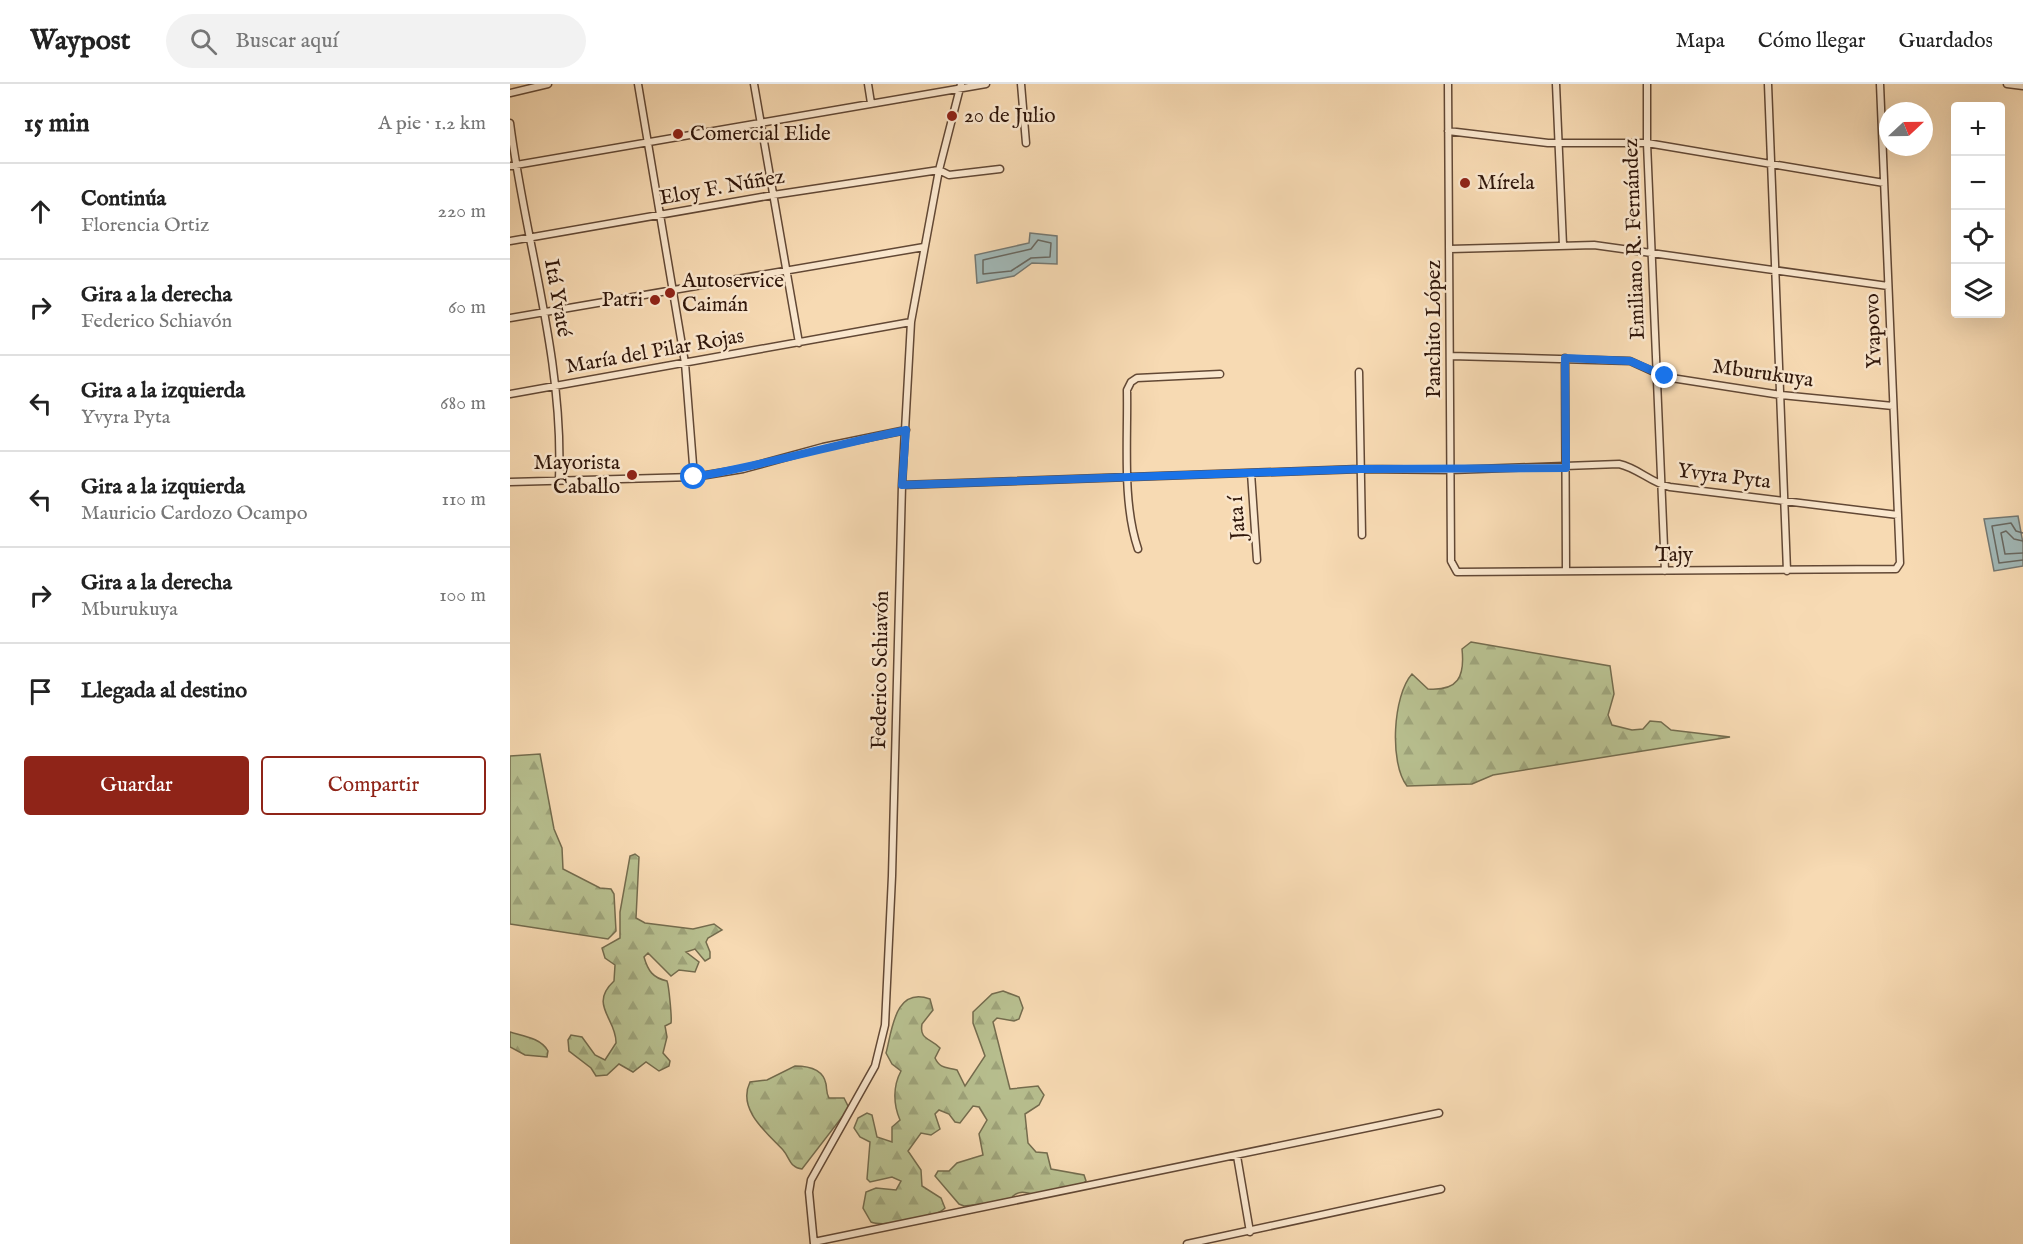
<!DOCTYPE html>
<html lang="es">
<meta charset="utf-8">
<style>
:root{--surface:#fff;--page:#f2f2f2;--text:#222;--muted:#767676;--line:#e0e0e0;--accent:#8f2418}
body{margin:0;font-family:"IM FELL English",serif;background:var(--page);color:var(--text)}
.controls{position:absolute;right:18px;top:18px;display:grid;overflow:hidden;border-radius:6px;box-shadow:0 6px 24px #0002}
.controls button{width:54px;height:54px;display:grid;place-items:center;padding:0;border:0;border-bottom:2px solid var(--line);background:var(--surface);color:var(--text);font:30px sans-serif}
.compass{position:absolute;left:1369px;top:18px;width:54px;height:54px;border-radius:50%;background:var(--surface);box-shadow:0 6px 24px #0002;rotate:68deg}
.stop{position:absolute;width:18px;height:18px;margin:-14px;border:4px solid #1a73e8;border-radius:50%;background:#fff}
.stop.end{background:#1a73e8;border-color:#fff;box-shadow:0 2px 6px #0008}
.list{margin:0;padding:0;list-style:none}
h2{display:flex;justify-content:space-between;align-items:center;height:78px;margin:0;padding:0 24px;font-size:26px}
h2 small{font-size:20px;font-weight:400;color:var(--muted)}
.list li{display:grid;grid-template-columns:39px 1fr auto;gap:18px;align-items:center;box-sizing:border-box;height:96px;padding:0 24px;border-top:2px solid var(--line)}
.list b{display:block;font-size:22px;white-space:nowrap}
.list p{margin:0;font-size:20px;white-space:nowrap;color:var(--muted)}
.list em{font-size:20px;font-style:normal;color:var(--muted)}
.actions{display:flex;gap:12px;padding:18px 24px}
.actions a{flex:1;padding:14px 0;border:2px solid var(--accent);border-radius:6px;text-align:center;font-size:21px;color:var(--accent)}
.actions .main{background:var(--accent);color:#fff}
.icon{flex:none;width:33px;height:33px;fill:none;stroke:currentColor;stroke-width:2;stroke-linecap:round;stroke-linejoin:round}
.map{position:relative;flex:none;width:1513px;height:1160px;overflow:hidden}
header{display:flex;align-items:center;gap:36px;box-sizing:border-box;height:84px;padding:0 30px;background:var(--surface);border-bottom:2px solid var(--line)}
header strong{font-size:28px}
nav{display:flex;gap:33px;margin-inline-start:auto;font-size:21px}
.search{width:420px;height:54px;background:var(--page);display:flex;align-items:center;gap:15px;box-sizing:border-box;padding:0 21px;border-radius:33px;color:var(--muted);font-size:22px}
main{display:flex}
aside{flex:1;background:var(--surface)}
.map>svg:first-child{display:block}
.forest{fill:url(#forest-firs);stroke:#746c4e;stroke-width:1.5}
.water{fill:#a1b8b7;stroke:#747872;stroke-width:1.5}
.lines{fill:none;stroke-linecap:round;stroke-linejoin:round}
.shore{stroke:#686861;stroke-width:1.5}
.street-casing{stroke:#624835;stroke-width:9}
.street{stroke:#fae7ce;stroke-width:6}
.route{stroke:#1a73e8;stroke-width:8}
.poi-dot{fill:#8f2418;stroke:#fae7ce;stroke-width:2}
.labels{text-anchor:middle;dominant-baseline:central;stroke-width:5;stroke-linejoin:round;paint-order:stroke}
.poi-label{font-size:21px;fill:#30170b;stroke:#fae7ce;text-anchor:start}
.street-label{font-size:21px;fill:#30170b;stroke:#fae7ce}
</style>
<header>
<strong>Waypost</strong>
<div class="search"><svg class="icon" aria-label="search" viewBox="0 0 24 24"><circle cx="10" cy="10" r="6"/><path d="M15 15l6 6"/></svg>Buscar aquí</div>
<nav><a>Mapa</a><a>Cómo llegar</a><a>Guardados</a></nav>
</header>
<main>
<aside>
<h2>15 min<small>A pie · 1.2 km</small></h2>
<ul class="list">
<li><svg class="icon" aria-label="ahead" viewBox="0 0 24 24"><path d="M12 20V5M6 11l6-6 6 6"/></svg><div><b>Continúa</b><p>Florencia Ortiz</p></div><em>220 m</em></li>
<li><svg class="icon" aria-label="right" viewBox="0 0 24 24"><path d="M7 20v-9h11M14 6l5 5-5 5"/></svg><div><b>Gira a la derecha</b><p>Federico Schiavón</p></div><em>60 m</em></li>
<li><svg class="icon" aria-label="left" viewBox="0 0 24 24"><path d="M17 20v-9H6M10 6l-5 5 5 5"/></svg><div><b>Gira a la izquierda</b><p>Yvyra Pyta</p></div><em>680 m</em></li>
<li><svg class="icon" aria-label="left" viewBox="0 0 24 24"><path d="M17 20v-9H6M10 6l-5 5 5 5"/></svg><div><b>Gira a la izquierda</b><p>Mauricio Cardozo Ocampo</p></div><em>110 m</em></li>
<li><svg class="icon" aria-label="right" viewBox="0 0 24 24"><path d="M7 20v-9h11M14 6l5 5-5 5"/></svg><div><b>Gira a la derecha</b><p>Mburukuya</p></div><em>100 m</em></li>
<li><svg class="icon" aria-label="arrive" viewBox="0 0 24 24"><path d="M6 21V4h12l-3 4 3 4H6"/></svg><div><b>Llegada al destino</b></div></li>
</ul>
<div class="actions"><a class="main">Guardar</a><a>Compartir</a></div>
</aside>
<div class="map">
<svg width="1513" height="1160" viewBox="0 0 1513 1160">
<defs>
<pattern id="forest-firs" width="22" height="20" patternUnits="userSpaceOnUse" patternTransform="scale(1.5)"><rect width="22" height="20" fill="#b8c090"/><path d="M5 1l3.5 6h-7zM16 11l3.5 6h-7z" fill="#9ea47b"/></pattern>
</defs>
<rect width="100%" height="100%" fill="#f7dab3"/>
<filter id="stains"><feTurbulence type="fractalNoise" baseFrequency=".00333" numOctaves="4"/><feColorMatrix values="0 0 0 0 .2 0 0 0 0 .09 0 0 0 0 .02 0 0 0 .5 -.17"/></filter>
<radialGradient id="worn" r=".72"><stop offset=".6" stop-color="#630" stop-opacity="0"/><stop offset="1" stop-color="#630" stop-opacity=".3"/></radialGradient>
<path class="forest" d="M961,558l139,24 4,28 -6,21 4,10 20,5 11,-1 7,-8 11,1 10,8 59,7 -237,38 -21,9 -65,2c-18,-23 -14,-91 5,-112l16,15c30,2 37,-12 34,-40z
M30,670l14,75 8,19 1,21 37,19 11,1 3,5 2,37 -8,8 -98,-15v-168z
M125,770l4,3 -3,61 9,5 48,6 21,-5 8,6 -14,8 -2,4 4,10v6l-5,3 -10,-12 -9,3 13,10 -4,10 -16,-2 -8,6 -23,-23 -4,4c4,14 9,21 23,24 2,5 5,38 4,42l-6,3 2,11 -4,16 7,8 -1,5 -10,5 -13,-9 -13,10 -14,-8 -12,11 -11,1 -5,-8 -22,-17 -1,-11 3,-5 11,2 13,18 10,5 11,-17c1,-24 -28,-38 -2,-62l1,-16 -10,-7 -3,-10 18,-10v-26l10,-56z
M493,907l16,6 4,11 -4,11 -5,2 -17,-3 -4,4 17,67 28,-3 6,9 -5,10 -14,9 3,29 8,9 11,1 4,16 33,6 2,6c-7,10 -28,14 -41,15 -12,1 -22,-9 -32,0l-2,5 -47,5 -5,-2 -24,-28 3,-5h11l8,-8 26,-8 -4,-21 8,-14 -8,-13 -6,-1 -13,17 -5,-1 -6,-8 -10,-4 -4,4 5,15 -9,6 -10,-2 -13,18 13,19 1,16 19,12 4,10c-9,10 -62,19 -74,14l-8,-14 3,-16 10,-4 20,2 5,-9 -9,-4 -22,5 -3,-3 3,-37 -10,-5 -6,-9 4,-10 9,-5 5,2 5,22 15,5v-15l8,-7c-7,-16 -7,-34 1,-49l-9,-7 -6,-11c6,-21 8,-67 44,-54l3,11 -11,14c-3,16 9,14 18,24l-5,10c5,11 12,9 22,12l8,16 20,-30 -12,-33v-11l19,-18z
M0,948c13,4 31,6 38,19l-1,6 -22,-2 -15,-8z
M285,982c12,0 28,2 31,18 1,5 0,9 3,14h15l5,10 -47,61c-12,-1 -12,-11 -19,-19 -17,-18 -46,-41 -33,-68l17,-2z"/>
<path class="water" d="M520,149l27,3v28l-25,-1 -18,13 -37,7 -2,-28 54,-12z
M1508,432l5,27v23l-29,5 -10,-52z"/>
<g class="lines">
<path class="shore" d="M528,156l13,3 -1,14 -19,1 -20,13 -28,3v-14l48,-11z
M1513,449l-7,-2 -5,-8 -19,3 7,37 24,-3
M1513,457l-9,-2 -8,-8 -5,2 4,21 18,-1"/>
<defs>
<path id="street" d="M128,0l47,279 9,114
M244,0l45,259
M358,0l3,19
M511,0l5,59
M938,0l3,477 6,11 439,-3 4,-6 -20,-479
M1046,0l7,161
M1137,0v59l18,428
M1258,0l19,487
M1497,0l16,2
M0,9l38,-9
M0,39c15,118 54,236 49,356
M938,47l100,12h99l237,40
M0,82l476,-82
M0,157l263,-46 166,-25 10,5 51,-6
M940,165l144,-4 294,41
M0,234l414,-71
M941,272l179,5 35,16 116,18 112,11
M1055,274l1,213
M849,288l3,163
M0,310l401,-72
M741,389l6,87
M0,398l184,-5 49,-8 80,-22 83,-17
M392,401l458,-16 91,1 168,-6c19,4 32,19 51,23l228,28
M628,465c-16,-47 -10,-109 -11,-159l4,-8 6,-4 83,-4
M727,1072l13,76
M304,1158l625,-129
M304,1160l-5,-52 2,-12 64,-114 10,-41 7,-149 10,-391 9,-163 28,-152 22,-86
M677,1160l254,-55"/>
</defs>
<use href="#street" class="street-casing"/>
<use href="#street" class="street"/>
</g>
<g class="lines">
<path class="route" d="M184,393c71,-12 140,-32 212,-47l-4,55 458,-16 206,-1 -1,-110 65,3 35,15"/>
</g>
<g class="poi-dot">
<circle cx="442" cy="32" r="6"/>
<circle cx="168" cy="50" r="6"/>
<circle cx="955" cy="99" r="6"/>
<circle cx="160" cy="209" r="6"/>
<circle cx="145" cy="216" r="6"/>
<circle cx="122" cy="391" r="6"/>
</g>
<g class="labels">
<g class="poi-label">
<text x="454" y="32">20 de Julio</text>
<text x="180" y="50">Comercial Elide</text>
<text x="967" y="99">Mírela</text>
<text x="172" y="197">Autoservice<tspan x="172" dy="24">Caimán</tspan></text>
<text x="133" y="216" text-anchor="end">Patri</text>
<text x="110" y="379" text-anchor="end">Mayorista<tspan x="110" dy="24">Caballo</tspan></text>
</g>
<g class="street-label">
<text transform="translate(212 104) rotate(-10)">Eloy F. Núñez</text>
<text transform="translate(1125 155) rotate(-92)">Emiliano R. Fernández</text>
<text transform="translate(47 214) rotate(80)">Itá Yvaté</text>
<text transform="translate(924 245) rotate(-90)">Panchito López</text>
<text transform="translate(1364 247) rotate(-92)">Yvapovo</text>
<text transform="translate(145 268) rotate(-10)">María del Pilar Rojas</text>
<text transform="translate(1253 290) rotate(8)">Mburukuya</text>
<text transform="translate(1214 393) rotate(7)">Yvyra Pyta</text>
<text transform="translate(728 434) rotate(-94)">Jata í</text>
<text x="1164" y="471">Tajy</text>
<text transform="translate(371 586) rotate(-89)">Federico Schiavón</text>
</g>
</g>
<rect width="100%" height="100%" filter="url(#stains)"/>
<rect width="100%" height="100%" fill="url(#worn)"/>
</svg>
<div class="controls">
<button>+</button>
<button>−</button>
<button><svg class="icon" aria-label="locate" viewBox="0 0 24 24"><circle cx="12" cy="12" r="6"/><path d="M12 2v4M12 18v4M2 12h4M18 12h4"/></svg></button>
<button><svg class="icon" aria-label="layers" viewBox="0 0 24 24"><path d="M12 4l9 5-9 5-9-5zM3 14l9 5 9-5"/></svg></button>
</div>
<svg class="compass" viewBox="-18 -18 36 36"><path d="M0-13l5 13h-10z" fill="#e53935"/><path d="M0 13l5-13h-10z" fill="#767676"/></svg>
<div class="stop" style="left:184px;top:393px"></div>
<div class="stop end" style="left:1155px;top:292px"></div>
</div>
</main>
